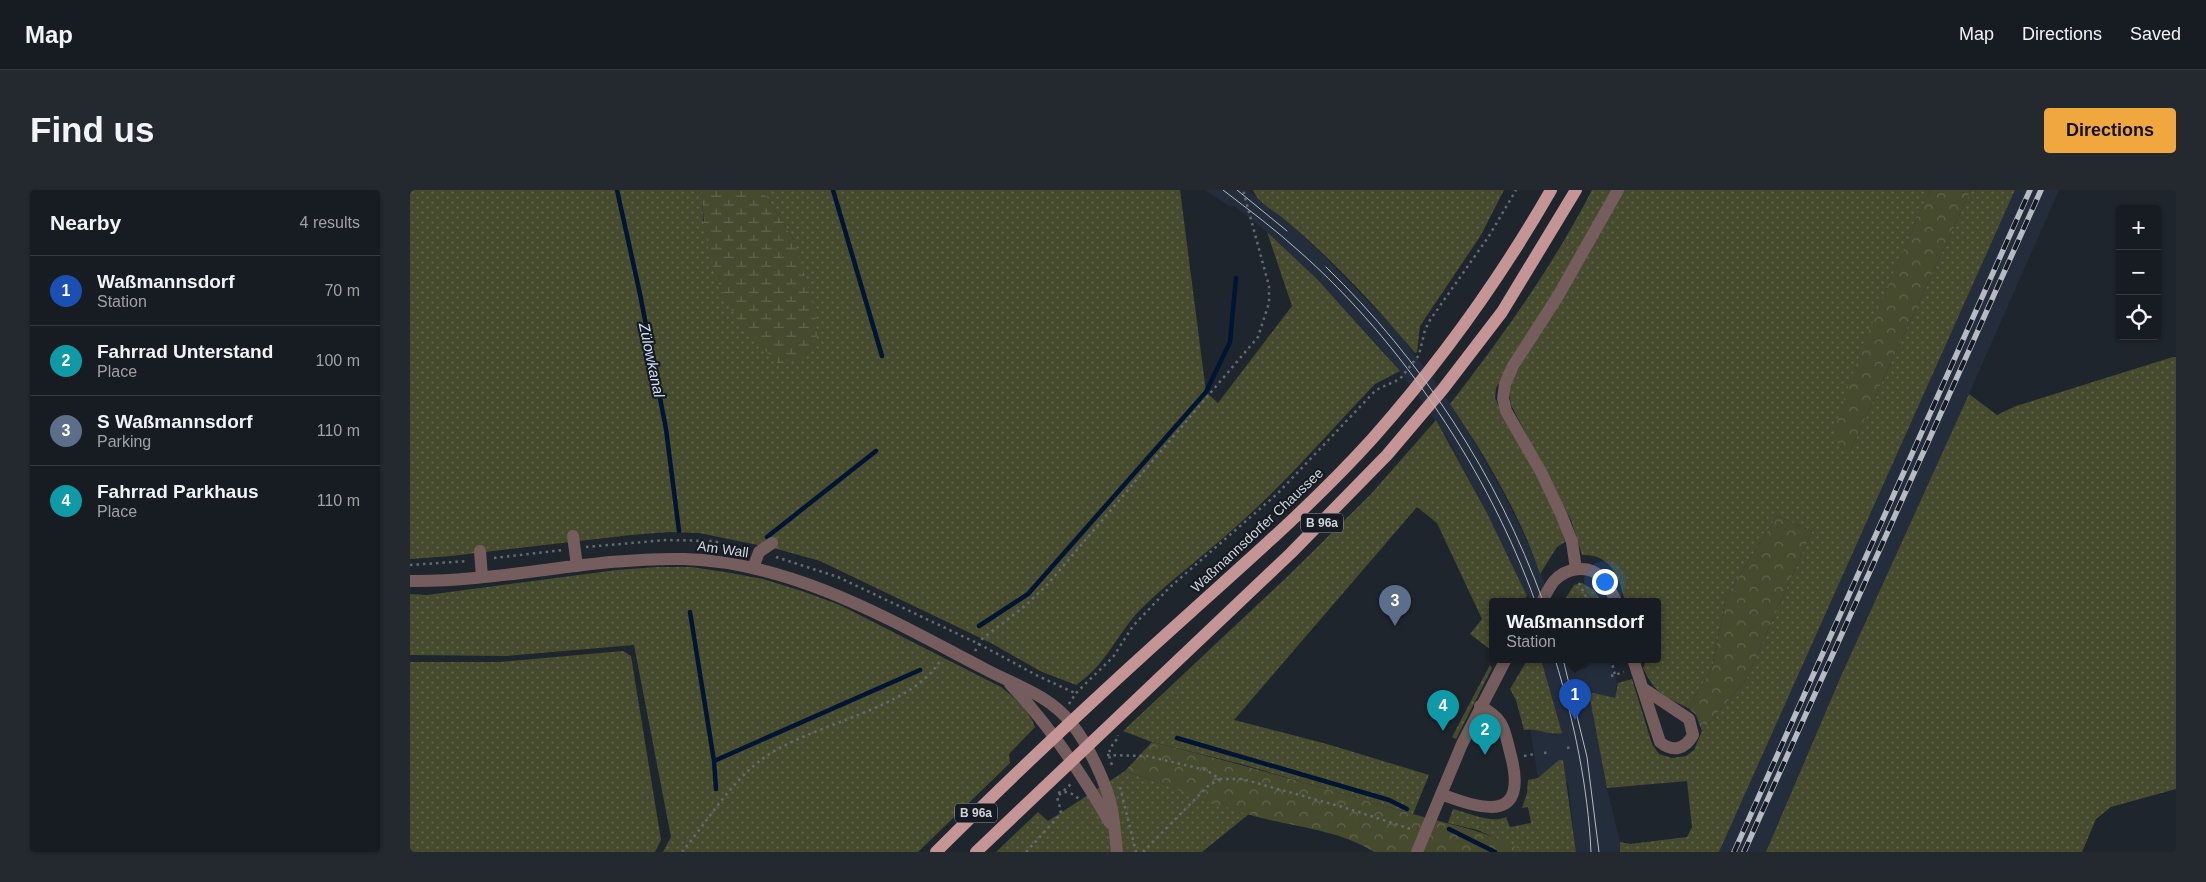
<!DOCTYPE html>
<meta charset="utf-8">
<style>
:root{--surface:#171c22;--page:#24292f;--text:#f1f3f6;--muted:#9ea1a5;--line:#363a40;--accent:#efa73e}
body{margin:0;font-family:Helvetica,sans-serif;background:var(--page);color:var(--text)}
.controls{position:absolute;right:15px;top:15px;display:grid;overflow:hidden;border-radius:5px;box-shadow:0 1px 4px #0004}
.controls button{width:45px;height:45px;display:grid;place-items:center;padding:0;border:0;border-bottom:1px solid var(--line);background:var(--surface);color:var(--text);font:25px sans-serif}
.you{position:absolute;left:1194px;top:391px;width:18px;height:18px;margin:-12px;border:4px solid #fff;border-radius:50%;background:#1a73e8;box-shadow:0 0 0 8px #1a73e833}
.badge{display:grid;place-items:center;width:32px;height:32px;border-radius:50%;background:var(--accent);color:#fff;font-size:16px;font-weight:700}
.pin{position:absolute;translate:-50% -41px;filter:drop-shadow(0 1px 2px #0008)}
.pin::after{content:'';position:absolute;top:26px;width:18px;height:15px;background:inherit;clip-path:polygon(0 0,100% 0,50% 100%)}
.popup{position:absolute;left:1079px;top:408px;width:172px;height:65px;box-sizing:border-box;display:grid;place-content:center;border-radius:5px;background:var(--surface);filter:drop-shadow(0 1px 4px #0005);font-size:16px;white-space:nowrap;color:var(--muted)}
.popup b{font-size:19px;color:var(--text)}
.popup::after{content:'';position:absolute;left:50%;top:100%;margin-left:-10px;border:10px solid transparent;border-top-color:var(--surface)}
.list{margin:0;padding:0;list-style:none}
h2{display:flex;justify-content:space-between;align-items:center;height:65px;margin:0;padding:0 20px;font-size:21px}
h2 small{font-size:16px;font-weight:400;color:var(--muted)}
.list li{display:grid;grid-template-columns:32px 1fr auto;gap:15px;align-items:center;box-sizing:border-box;height:70px;padding:0 20px;border-top:1px solid var(--line)}
.list b{display:block;font-size:19px;white-space:nowrap}
.list p{margin:0;font-size:16px;white-space:nowrap;color:var(--muted)}
.list em{font-size:16px;font-style:normal;color:var(--muted)}
.icon{flex:none;width:28px;height:28px;fill:none;stroke:currentColor;stroke-width:2;stroke-linecap:round;stroke-linejoin:round}
.map{position:relative;flex:none;width:1766px;height:662px;overflow:hidden;border-radius:5px}
header{display:flex;align-items:center;gap:30px;box-sizing:border-box;height:70px;padding:0 25px;background:var(--surface);border-bottom:1px solid var(--line)}
header strong{font-size:24px}
nav{display:flex;gap:28px;margin-inline-start:auto;font-size:18px}
.intro{display:flex;align-items:center;justify-content:space-between;box-sizing:border-box;height:120px;padding:0 30px}
h1{margin:0;font-size:35px}
.button{padding:12px 22px;border-radius:5px;background:var(--accent);color:#111;font-size:18px;font-weight:700}
main{display:flex;gap:30px;padding:0 30px}
aside{flex:1;background:var(--surface);border-radius:5px;box-shadow:0 1px 4px #0004}
.map>svg:first-child{display:block}
.built{fill:#242d3b}
.grass{fill:url(#grass-dots)}
.forest{fill:url(#forest-crowns)}
.wetland{fill:url(#wetland-marsh)}
.lines{fill:none;stroke-linecap:round;stroke-linejoin:round}
.stream{stroke:#001533;stroke-width:4.5}
.path{stroke:#656a72;stroke-width:2.5;stroke-dasharray:2.5 4;stroke-linecap:butt}
.minor{stroke:#745d5c;stroke-width:12}
.major{stroke:#c49594;stroke-width:12}
.tram{stroke:#b6bbc1;stroke-width:1}
.rail-casing{stroke:#b6bbc1;stroke-width:5.5}
.rail{stroke:#161b23;stroke-width:4;stroke-dasharray:11;stroke-linecap:butt}
.labels{text-anchor:middle;dominant-baseline:central;stroke-width:4.5;stroke-linejoin:round;paint-order:stroke}
.shield{fill:#161b23;stroke:#989ca3;stroke-width:1}
.shield-label{font-size:12px;font-weight:bold;fill:#d0d4da}
.street-label{font-size:14px;fill:#d0d4da;stroke:#161b23}
.water-label{font-size:15px;font-style:italic;fill:#cee2f9;stroke:#161b23}
</style>
<header>
<strong>Map</strong>
<nav><a>Map</a><a>Directions</a><a>Saved</a></nav>
</header>
<div class="intro"><h1>Find us</h1><a class="button">Directions</a></div>
<main>
<aside>
<h2>Nearby<small>4 results</small></h2>
<ul class="list">
<li><span class="badge" style="background:#1a4fb4">1</span><div><b>Waßmannsdorf</b><p>Station</p></div><em>70 m</em></li>
<li><span class="badge" style="background:#0f9aa8">2</span><div><b>Fahrrad Unterstand</b><p>Place</p></div><em>100 m</em></li>
<li><span class="badge" style="background:#5c6f8a">3</span><div><b>S Waßmannsdorf</b><p>Parking</p></div><em>110 m</em></li>
<li><span class="badge" style="background:#0f9aa8">4</span><div><b>Fahrrad Parkhaus</b><p>Place</p></div><em>110 m</em></li>
</ul>
</aside>
<div class="map">
<svg width="1766" height="662" viewBox="0 0 1766 662">
<defs>
<pattern id="grass-dots" width="8" height="8" patternUnits="userSpaceOnUse" patternTransform="scale(1.25)"><rect width="8" height="8" fill="#474b2e"/><path d="M2 2h.1M6 6h.1" fill="none" stroke="#60644c" stroke-width="1.8" stroke-linecap="round"/></pattern>
<pattern id="forest-crowns" width="20" height="18" patternUnits="userSpaceOnUse" patternTransform="scale(1.25)"><rect width="20" height="18" fill="#474b2e"/><path d="M2 6a3 3 0 1 1 6 0M12 15a3 3 0 1 1 6 0" fill="none" stroke="#60644c"/></pattern>
<pattern id="wetland-marsh" width="20" height="14" patternUnits="userSpaceOnUse" patternTransform="scale(1.25)"><rect width="20" height="14" fill="#474b2e"/><path d="M1 5h8M5 5V1M11 12h8M15 12V8" fill="none" stroke="#60644c"/></pattern>
</defs>
<rect width="100%" height="100%" fill="#1f252d"/>
<path class="built" d="M795,0h42l37,28 41,39 70,72 39,51 30,44 40,70 32,66 15,41h-22l-42,-88 -40,-75 -30,-44 -33,-42 -67,-73 -50,-47 -33,-26 -4,1z
M1605,0h44l-90,204 -128,282 -75,176h-47z
M1131,469h34l4,11 7,-2 9,-9h14l9,26 -2,1 -1,13 -21,-6 -5,2 18,93 13,54v10h-44l-8,-69 -23,-10 -7,5 -8,-50 23,6 9,-1z"/>
<path class="grass" d="M0,0h292l1,31 91,19 -32,-50h418l26,202 12,11 74,-97 -25,-74 50,47 83,92 -25,13c-44,46 -87,96 -135,139 -30,28 -65,53 -95,82 -26,24 -38,60 -69,80l-36,-14 -49,-28 -171,-82 -43,-12 -78,-16 -30,-1 -38,3 -180,21 -41,3z
M843,0h251l-23,45 -61,91 -3,26 -2,1c-40,-48 -84,-95 -132,-135 -10,-8 -26,-16 -30,-28z
M1182,0h22l-23,43 -95,155 -1,10c23,49 54,92 70,144l-8,5 -17,27c-18,-56 -56,-121 -90,-170 52,-67 103,-138 142,-214z
M1214,0h306l-44,100 -36,161 121,-261h44l-296,662h-99v-10l10,2 57,-7 5,-10 -5,-46 -80,7 -18,-94 5,-1 21,5 3,-15 14,-4 20,65 7,10 13,4 14,-2 8,-6 8,-19 44,-51 66,-149 -35,-15 -51,81 -14,71 -24,40c-25,-12 -33,-15 -45,-40l4,-9h11v-58h-33c-6,-23 -13,-47 -43,-46l-11,-35 -60,-115 -2,-13 3,-12z
M1763,167h3v432l-65,18 -15,12 -14,33h-316l75,-176 128,-282 28,21 19,-9z
M1026,230l51,93 40,83 -4,5h-31v46l-1,3 -21,-16 12,-15 -45,-96 -20,-16 -183,213 93,24 102,31 -16,39 -172,-50 -89,-22 -29,-11 164,-154 84,-83z
M248,377h33l34,5 38,7 39,12 38,14 161,82c14,11 28,23 34,40l-26,27 1,9 -92,89h-255l8,-15 -37,-192 -128,11 -96,-1v-61l17,1 190,-25z
M1172,393l12,7 7,11h-37l10,-16z
M213,461l8,5 30,184 -6,12h-245v-190h90z
M1118,469h13l21,74c-14,3 -24,-6 -38,-3l-8,-30 -6,-11z
M1080,475l2,3 -36,71 -4,-2z
M1149,570h4l13,92h-51l-47,-22 -30,-7 5,-14c16,4 38,15 53,8l4,10 21,-4 -3,-16 -6,1 5,-15 1,-13 10,-2z
M715,581l124,43 -47,38h-206l42,-40 10,9z"/>
<path class="forest" d="M1520,0h41l-121,261 -18,-11c23,-86 62,-168 98,-250z
M1367,326l35,15 -66,149 -44,51 -6,-16 -8,-7 24,-40 14,-71z
M742,552c85,21 170,45 254,70 40,12 82,18 119,40h-151c-38,-24 -84,-25 -127,-38 -41,-13 -81,-29 -122,-43z"/>
<path class="wetland" d="M292,0h60l32,50 21,70 2,31 -14,17 -23,7c-12,-12 -26,-24 -37,-38 -30,-40 -40,-88 -41,-137z"/>
<g class="lines">
<path class="stream" d="M207,0l23,104 26,135 13,102
M423,0l49,166
M357,347l109,-86
M280,422l24,149 2,28
M569,436l49,-32 178,-202 24,-50 6,-64
M767,548l212,62 18,9
M304,571l206,-91
M1039,639l46,23"/>
<path class="path" d="M176,357l80,-7 47,1 33,8
M366,367l62,20 141,67 59,32 39,18
M84,368l69,-8
M0,375l58,-4
M1169,393l9,18
M565,461l7,-12 44,-34 21,-20 211,-248 11,-34v-17l-26,-96
M1201,469l4,16
M1201,486l13,-4
M1166,495l3,-1
M659,514l7,-11 37,-36 20,-31 36,-38 108,-94 99,-104 24,-11 19,-24 6,-25 5,-10 59,-84 27,-46
M1157,558l5,-1
M1134,563l6,-1
M697,565l40,1 59,14 14,9h22l104,29 68,22
M1114,566l11,-2
M702,575c-5,-13 -3,-17 6,-27v-3
M710,597l16,65
M648,603c9,-3 16,1 22,7
M272,662c25,-30 47,-68 79,-92 46,-36 152,-50 180,-101
M616,662l32,-35 3,-6 -4,-14 15,-14
M733,662l65,-66 12,-7"/>
<path class="minor" d="M163,346l4,30
M70,361l2,26
M343,378l6,-16 13,-9
M1166,379l-4,-27 -11,-28 -20,-42 -35,-61 -3,-13 2,-14 8,-18 45,-70 60,-106
M0,391c92,1 182,-24 274,-22 108,3 205,60 299,109 31,17 65,26 88,55 16,19 37,63 41,87 3,14 3,28 5,42
M1132,411c4,-6 7,-14 12,-20 12,-13 34,-17 47,-4 7,7 11,16 15,24
M1223,469l27,83c13,11 25,7 33,-7l-4,-16 -45,-30
M600,494c40,42 72,90 100,139
M1031,604c43,17 87,28 70,-38 -7,-26 -5,-36 -31,-50
M1007,662l45,-108 44,-85"/>
<path class="major" d="M526,662c83,-83 169,-163 256,-241 62,-56 125,-111 181,-173 68,-77 127,-159 178,-248
M566,662l315,-299 96,-98 56,-66 59,-77 74,-122"/>
<path class="tram" d="M813,0c26,20 53,40 77,62 102,90 189,221 235,349
M827,0l50,41
M916,77c96,93 171,208 217,334
M1145,469c19,62 33,128 36,193
M1153,469l24,98 12,95"/>
<defs>
<path id="rail" d="M1324,662l296,-662
M1334,662l297,-662"/>
</defs>
<use href="#rail" class="rail-casing"/>
<use href="#rail" class="rail"/>
</g>
<g class="labels">
<g class="shield">
<rect x="891" y="323.5" width="42" height="19" rx="4"/>
<rect x="545" y="613.5" width="42" height="19" rx="4"/>
</g>
<g class="shield-label">
<text x="912" y="333">B 96a</text>
<text x="566" y="623">B 96a</text>
</g>
<g class="street-label">
<text transform="translate(847 340) rotate(-43)">Waßmannsdorfer Chaussee</text>
<text transform="translate(313 359) rotate(8)">Am Wall</text>
</g>
<g class="water-label">
<text transform="translate(242 170) rotate(78)">Zülowkanal</text>
</g>
</g>
</svg>
<div class="controls">
<button>+</button>
<button>−</button>
<button><svg class="icon" aria-label="locate" viewBox="0 0 24 24"><circle cx="12" cy="12" r="6"/><path d="M12 2v4M12 18v4M2 12h4M18 12h4"/></svg></button>
</div>
<div class="you"></div>
<div class="pin badge" style="left:1165px;top:530px;background:#1a4fb4">1</div>
<div class="popup"><b>Waßmannsdorf</b>Station</div>
<div class="pin badge" style="left:1075px;top:565px;background:#0f9aa8">2</div>
<div class="pin badge" style="left:985px;top:436px;background:#5c6f8a">3</div>
<div class="pin badge" style="left:1033px;top:541px;background:#0f9aa8">4</div>
</div>
</main>
